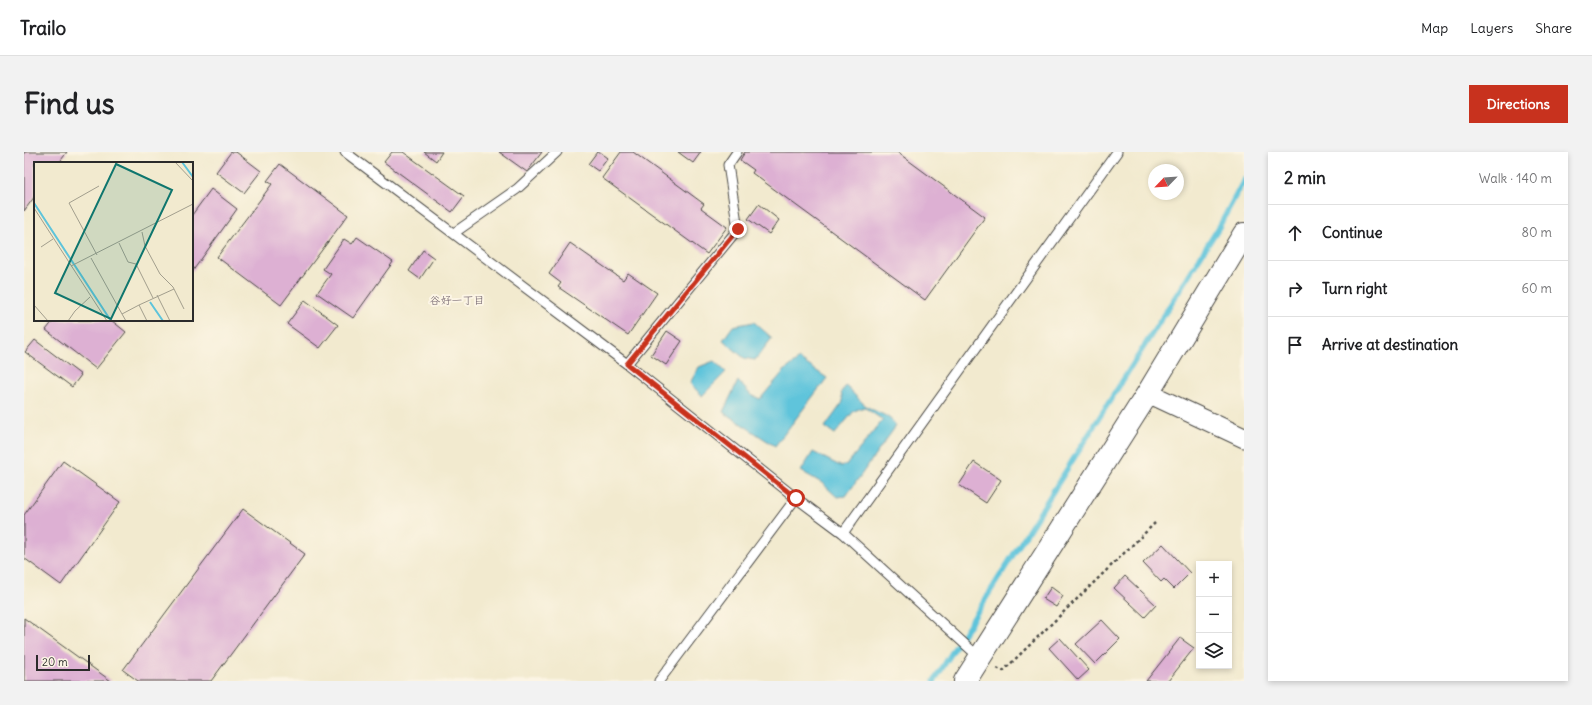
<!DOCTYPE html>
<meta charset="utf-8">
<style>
:root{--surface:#fff;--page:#f2f2f2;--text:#202124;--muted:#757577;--line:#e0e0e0;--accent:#c8321e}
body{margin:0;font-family:Delius,"Klee One",sans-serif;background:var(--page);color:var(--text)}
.controls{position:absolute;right:12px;bottom:12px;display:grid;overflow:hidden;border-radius:0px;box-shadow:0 2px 6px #0003}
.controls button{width:36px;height:36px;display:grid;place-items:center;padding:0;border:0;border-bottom:1px solid var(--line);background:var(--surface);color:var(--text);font:20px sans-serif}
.compass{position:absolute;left:1124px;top:12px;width:36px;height:36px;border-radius:50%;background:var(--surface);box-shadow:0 2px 6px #0003;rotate:245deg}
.scale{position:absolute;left:12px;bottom:10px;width:54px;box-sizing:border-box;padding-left:4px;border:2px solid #2b2b2b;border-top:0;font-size:11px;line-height:14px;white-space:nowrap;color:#2b2b2b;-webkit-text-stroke:3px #fcf5e5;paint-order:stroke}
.stop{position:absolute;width:12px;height:12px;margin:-9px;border:3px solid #c8321e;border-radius:50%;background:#fff}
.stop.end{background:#c8321e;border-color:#fff;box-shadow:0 1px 4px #0008}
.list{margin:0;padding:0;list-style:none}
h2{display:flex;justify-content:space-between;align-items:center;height:52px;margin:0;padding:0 16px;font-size:17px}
h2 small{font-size:13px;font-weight:400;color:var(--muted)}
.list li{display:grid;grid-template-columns:26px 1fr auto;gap:12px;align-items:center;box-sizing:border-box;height:56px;padding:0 16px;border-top:1px solid var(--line)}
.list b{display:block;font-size:15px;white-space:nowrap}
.list em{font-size:13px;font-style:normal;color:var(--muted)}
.icon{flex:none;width:22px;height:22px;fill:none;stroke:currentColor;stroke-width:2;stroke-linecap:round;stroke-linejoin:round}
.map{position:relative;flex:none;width:1220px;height:529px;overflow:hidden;border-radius:0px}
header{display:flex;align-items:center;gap:24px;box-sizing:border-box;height:56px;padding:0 20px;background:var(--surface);border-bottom:1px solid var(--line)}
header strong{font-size:19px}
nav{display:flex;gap:22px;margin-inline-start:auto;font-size:14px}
.intro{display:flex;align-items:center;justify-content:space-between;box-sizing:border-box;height:96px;padding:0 24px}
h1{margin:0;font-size:28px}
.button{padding:10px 18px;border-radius:0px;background:var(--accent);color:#fff;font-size:14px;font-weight:700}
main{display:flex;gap:24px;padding:0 24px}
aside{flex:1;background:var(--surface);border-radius:0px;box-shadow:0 2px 6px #0003}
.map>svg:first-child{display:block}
.water{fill:#5ec4db;stroke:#447883}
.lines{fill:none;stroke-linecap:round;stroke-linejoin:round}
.stream{stroke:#5ec4db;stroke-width:5.5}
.building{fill:#ddb0d3}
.lane-casing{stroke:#494844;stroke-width:11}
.street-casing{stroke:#494844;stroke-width:21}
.secondary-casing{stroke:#494844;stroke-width:24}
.path{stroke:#494844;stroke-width:2.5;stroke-dasharray:3 3;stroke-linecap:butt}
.lane{stroke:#fff;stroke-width:9}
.street{stroke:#fff;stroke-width:19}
.secondary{stroke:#fff;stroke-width:22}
.route{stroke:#c8321e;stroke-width:5}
.labels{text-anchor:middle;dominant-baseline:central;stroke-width:4;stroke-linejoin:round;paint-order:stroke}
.neighbourhood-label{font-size:11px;fill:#695a66;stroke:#fcf5e5}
.inset-river{fill:none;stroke:#5ec4db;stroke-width:2}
.inset-road{fill:none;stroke:#a29e8d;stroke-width:1}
.view{fill:#0f766e;fill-opacity:0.15;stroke:#0f766e;stroke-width:2}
.inset-edge{fill:none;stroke:#2b2b2b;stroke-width:2}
</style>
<header>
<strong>Trailo</strong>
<nav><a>Map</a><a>Layers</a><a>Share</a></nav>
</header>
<div class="intro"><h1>Find us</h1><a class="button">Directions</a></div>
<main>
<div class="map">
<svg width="1220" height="529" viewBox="0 0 1220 529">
<rect width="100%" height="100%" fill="#fcf5e5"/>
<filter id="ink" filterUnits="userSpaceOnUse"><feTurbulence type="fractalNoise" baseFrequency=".025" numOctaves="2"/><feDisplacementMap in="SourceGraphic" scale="8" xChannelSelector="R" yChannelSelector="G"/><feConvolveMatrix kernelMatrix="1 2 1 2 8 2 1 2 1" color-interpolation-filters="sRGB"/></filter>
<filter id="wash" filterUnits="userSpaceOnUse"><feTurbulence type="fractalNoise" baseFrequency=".012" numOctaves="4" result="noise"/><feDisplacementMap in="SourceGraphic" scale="16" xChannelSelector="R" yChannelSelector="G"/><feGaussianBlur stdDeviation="0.9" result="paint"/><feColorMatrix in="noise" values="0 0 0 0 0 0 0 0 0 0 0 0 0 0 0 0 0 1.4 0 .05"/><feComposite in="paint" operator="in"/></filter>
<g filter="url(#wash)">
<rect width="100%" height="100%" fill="#f2eacf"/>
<path class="water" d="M730,170l18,16 -17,22 -11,-2 -21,-18 10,-14z
M775,207l28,19 -52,68 -52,-34 15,-31 13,14 9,4 24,-28z
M690,209l12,11 -24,24 -12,-13 9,-16z
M822,234c6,6 12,13 19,19 10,8 25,9 31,21l-50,70 -9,1 -15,-14 -21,-12 12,-19 29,15 6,-4 35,-43 -19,-13 -10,4 -19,23 -10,-7 18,-25 -2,-10z"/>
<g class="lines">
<path class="stream" d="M910,529l285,-454 25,-47"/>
</g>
<g id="blocks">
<path class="building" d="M0,0h43l-8,11h-24v33l-11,15z
M207,0h5l25,19 -17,22 -28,-21z
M368,0h11l61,44 -12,16 -68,-50z
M400,0h18l-6,9z
M475,0h43l-15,20z
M573,0h3l8,6 -10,13 -10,-7z
M597,0h12l71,52 -3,4 26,19 -20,27 -105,-76z
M654,0h23l-8,11z
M721,0h152l88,65 -60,83 -173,-127 2,-3 -14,-10z
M256,12l68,51 -67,90 -64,-48 55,-73 -5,-3z
M187,37l26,20 -45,63v-57z
M735,52l20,16 -10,14 -21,-15z
M333,85l36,25 -40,56 -36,-25 14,-19 -8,-5 21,-30 8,5z
M546,91l53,37 5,-7 29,20 -29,42 -70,-48 3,-4 -12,-9z
M399,98l11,8 -14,21 -11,-8z
M281,148l33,25 -18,23 -33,-24z
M30,168h57l15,12 -30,37 -50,-39z
M643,179l15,10 -16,24 -15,-10z
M11,188l46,35 -9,12 -47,-35z
M39,309l57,41 -59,83 -37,-27v-43z
M950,310l27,18 -15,23 -27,-18z
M219,357l62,45 -94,127h-73l-15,-11z
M1139,392l27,29 -16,16 -10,-10 -3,3 -18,-19z
M1101,424l31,29 -11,12 -31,-29z
M1027,435l12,9 -7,11 -13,-8z
M0,466l87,63h-87z
M1078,468l18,19 -25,25 -19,-20z
M1036,486l29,32 -11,10 -29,-32z
M1156,486l14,10 -26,33h-22z"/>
</g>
</g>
<g filter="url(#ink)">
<use href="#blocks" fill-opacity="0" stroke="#494844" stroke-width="1"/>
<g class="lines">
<defs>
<path id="lane" d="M321,0l282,212 169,134 47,35 137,125
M430,81l63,-44 40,-37
M603,212l111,-135 -10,-64 9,-13
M819,381l274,-381
M635,529l137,-183"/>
<path id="street" d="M1124,241l96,45"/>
<path id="secondary" d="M941,529l183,-288 96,-159"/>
</defs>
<use href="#lane" class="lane-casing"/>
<use href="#street" class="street-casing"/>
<use href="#secondary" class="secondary-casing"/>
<path class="path" d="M973,516l6,3 152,-148"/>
<use href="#lane" class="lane"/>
<use href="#street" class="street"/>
<use href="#secondary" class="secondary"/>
</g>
</g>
<g class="lines" filter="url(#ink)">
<path class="route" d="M714,77l-111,135 169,134"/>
</g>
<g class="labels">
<g class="neighbourhood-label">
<text x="433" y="148">谷好一丁目</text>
</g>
</g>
<g transform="translate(10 10)">
<rect width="159" height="159" fill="#f2eacf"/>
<path class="inset-river" d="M148,0l11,15M0,41l77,118M116,140l13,19"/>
<path class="inset-road" d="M141,0l18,19M0,46l73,113M108,70l3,14 15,28 13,13 11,22M85,81l9,19 8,2 17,34M7,85l12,-8M63,93l-28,-52 30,-17M57,96l31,56M37,104l122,-62M123,133l13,26M0,143l14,16M34,159l7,-10 15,-14M92,159l-4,-7 17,-9M113,159l-8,-16 35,-16"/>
<path class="view" d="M82,2l56,26 -61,129 -56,-26z"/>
<rect width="159" height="159" class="inset-edge"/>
</g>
</svg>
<div class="controls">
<button>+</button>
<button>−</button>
<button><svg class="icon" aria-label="layers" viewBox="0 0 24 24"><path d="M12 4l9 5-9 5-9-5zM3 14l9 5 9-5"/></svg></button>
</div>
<svg class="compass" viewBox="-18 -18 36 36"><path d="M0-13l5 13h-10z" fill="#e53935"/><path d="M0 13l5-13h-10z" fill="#757577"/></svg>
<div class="scale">20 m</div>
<div class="stop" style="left:772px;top:346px"></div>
<div class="stop end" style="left:714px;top:77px"></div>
</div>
<aside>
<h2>2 min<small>Walk · 140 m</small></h2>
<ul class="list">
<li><svg class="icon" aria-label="ahead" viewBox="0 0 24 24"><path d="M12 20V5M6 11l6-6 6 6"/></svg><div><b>Continue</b></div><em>80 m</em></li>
<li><svg class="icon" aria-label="right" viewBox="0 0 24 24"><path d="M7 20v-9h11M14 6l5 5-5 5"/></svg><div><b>Turn right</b></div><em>60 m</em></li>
<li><svg class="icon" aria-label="arrive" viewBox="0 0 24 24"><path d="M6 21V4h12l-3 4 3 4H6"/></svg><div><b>Arrive at destination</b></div></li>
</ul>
</aside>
</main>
